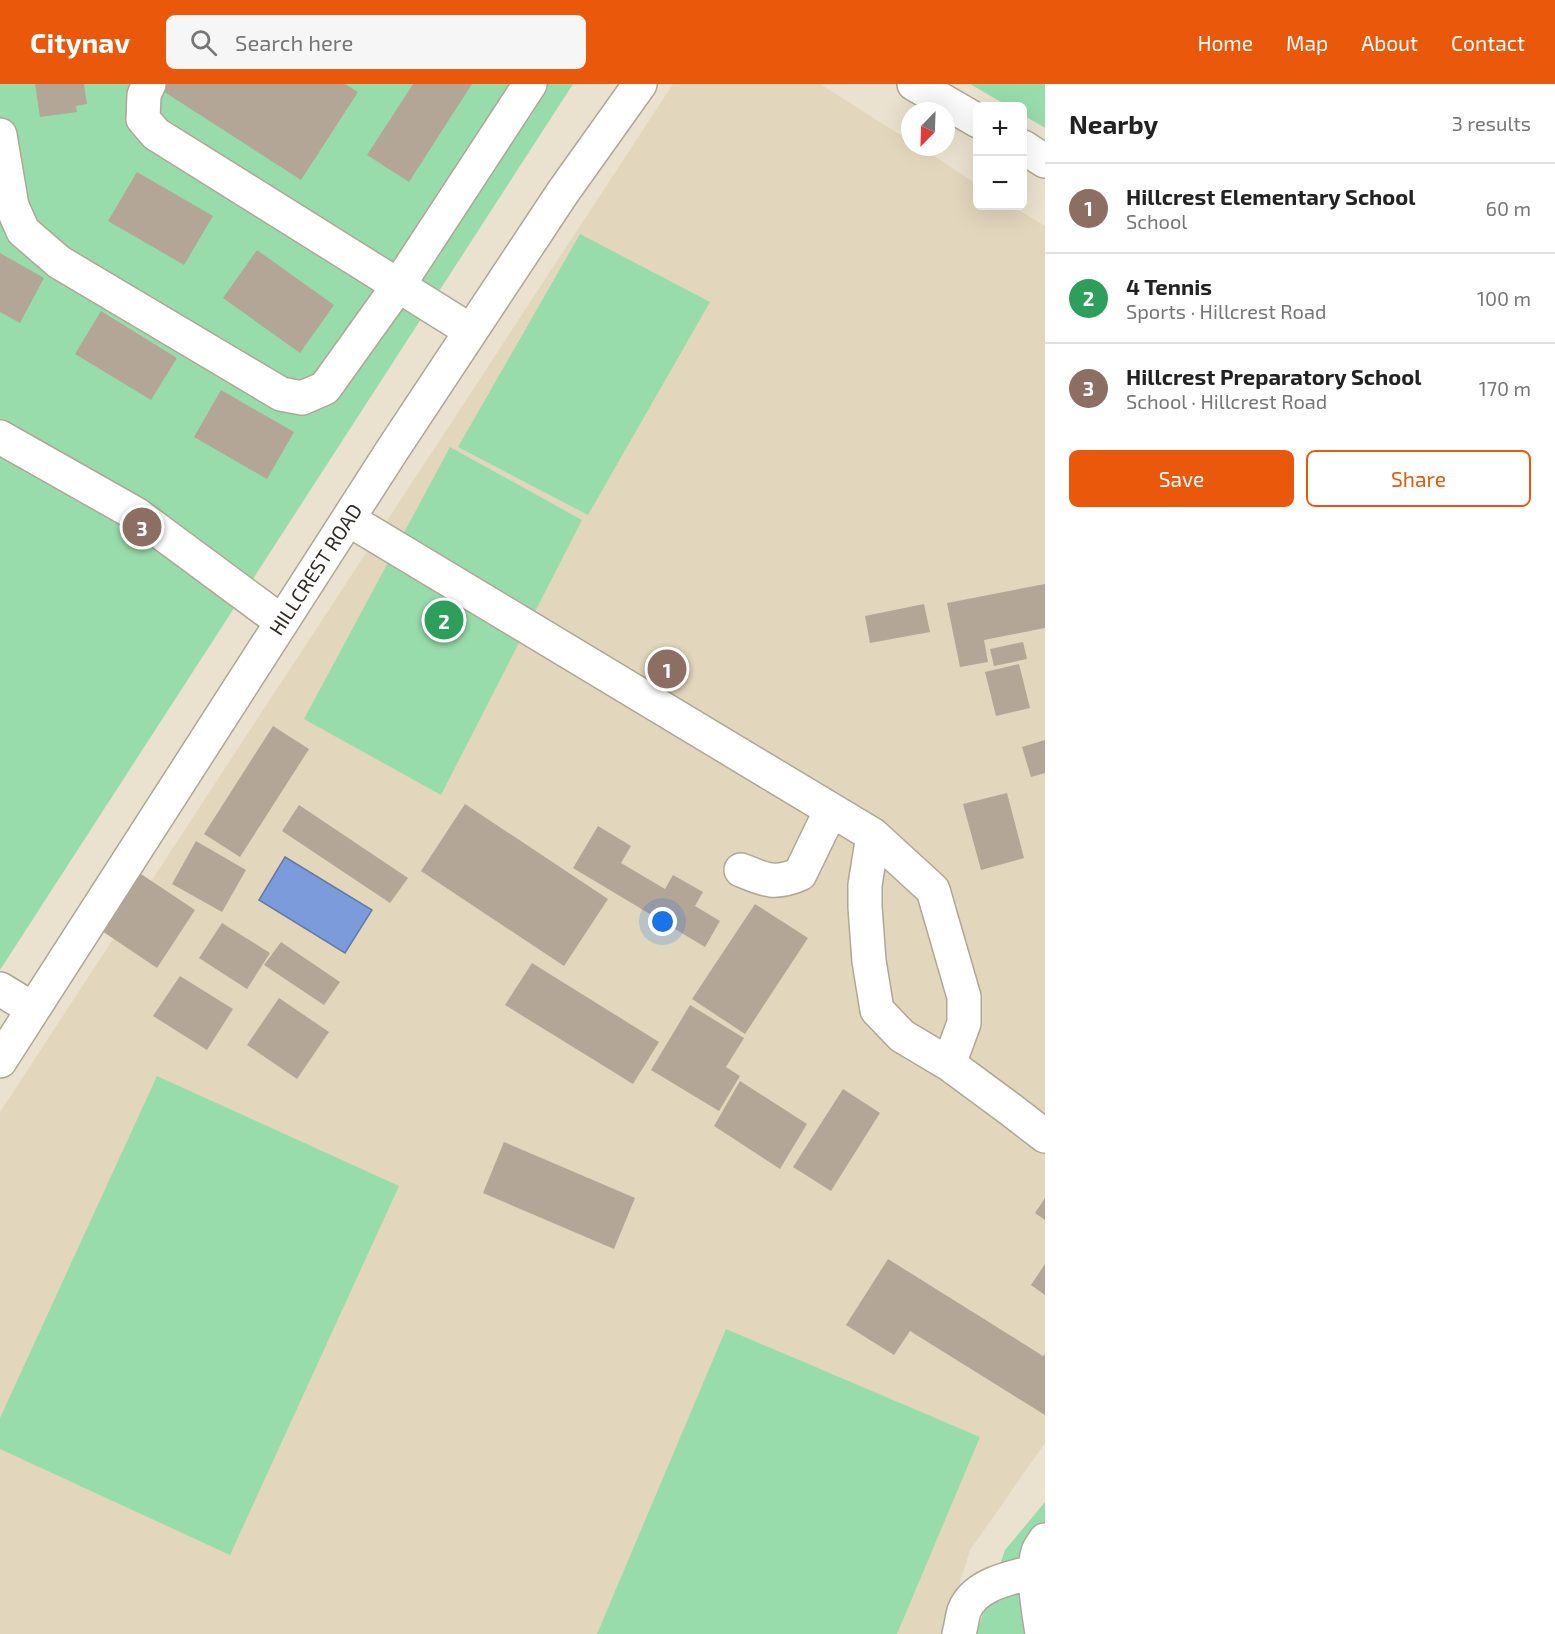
<!DOCTYPE html>
<meta charset="utf-8">
<style>
:root{--surface:#fff;--page:#f6f6f6;--text:#222;--muted:#767676;--line:#e0e0e0;--accent:#ea580c}
body{margin:0;font-family:"Exo 2",sans-serif;background:var(--page);color:var(--text)}
.controls{position:absolute;right:18px;top:18px;display:grid;overflow:hidden;border-radius:9px;box-shadow:0 6px 24px #0002}
.controls button{width:54px;height:54px;display:grid;place-items:center;padding:0;border:0;border-bottom:2px solid var(--line);background:var(--surface);color:var(--text);font:30px sans-serif}
.compass{position:absolute;left:901px;top:18px;width:54px;height:54px;border-radius:50%;background:var(--surface);box-shadow:0 6px 24px #0002;rotate:203deg}
.you{position:absolute;left:663px;top:838px;width:21px;height:21px;margin:-15px;border:4px solid #fff;border-radius:50%;background:#1a73e8;box-shadow:0 0 0 9px #1a73e833}
.badge{display:grid;place-items:center;width:39px;height:39px;border-radius:50%;background:var(--accent);color:#fff;font-size:20px;font-weight:700}
.pin{position:absolute;translate:-50% -50%;border:3px solid #fff;box-shadow:0 2px 6px #0006}
.list{margin:0;padding:0;list-style:none}
h2{display:flex;justify-content:space-between;align-items:center;height:78px;margin:0;padding:0 24px;font-size:26px}
h2 small{font-size:20px;font-weight:400;color:var(--muted)}
.list li{display:grid;grid-template-columns:39px 1fr auto;gap:18px;align-items:center;box-sizing:border-box;height:90px;padding:0 24px;border-top:2px solid var(--line)}
.list b{display:block;font-size:22px;white-space:nowrap}
.list p{margin:0;font-size:20px;white-space:nowrap;color:var(--muted)}
.list em{font-size:20px;font-style:normal;color:var(--muted)}
.actions{display:flex;gap:12px;padding:18px 24px}
.actions a{flex:1;padding:14px 0;border:2px solid var(--accent);border-radius:9px;text-align:center;font-size:21px;color:var(--accent)}
.actions .main{background:var(--accent);color:#fff}
.icon{flex:none;width:33px;height:33px;fill:none;stroke:currentColor;stroke-width:2;stroke-linecap:round;stroke-linejoin:round}
.map{position:relative;flex:none;width:1045px;height:1550px;overflow:hidden}
header{display:flex;align-items:center;gap:36px;box-sizing:border-box;height:84px;padding:0 30px;background:var(--accent);color:#fff}
header strong{font-size:28px}
nav{display:flex;gap:33px;margin-inline-start:auto;font-size:21px}
.search{width:420px;height:54px;background:var(--page);display:flex;align-items:center;gap:15px;box-sizing:border-box;padding:0 21px;border-radius:9px;color:var(--muted);font-size:22px}
main{display:flex}
aside{flex:1;background:var(--surface)}
.map>svg:first-child{display:block}
.built{fill:#e2d6bc}
.green{fill:#99dcab}
.water{fill:#7b9bda;stroke:#657aa4;stroke-width:1.5}
.building{fill:#b4a696}
.lines{fill:none;stroke-linecap:round;stroke-linejoin:round}
.minor-casing{stroke:#afa795;stroke-width:36}
.major-casing{stroke:#afa795;stroke-width:36}
.minor{stroke:#fff;stroke-width:33}
.major{stroke:#fff;stroke-width:33}
.labels{text-anchor:middle;dominant-baseline:central;stroke-width:6;stroke-linejoin:round;paint-order:stroke}
.street-label{font-size:20px;fill:#312d26;stroke:#fff}
</style>
<header>
<strong>Citynav</strong>
<div class="search"><svg class="icon" aria-label="search" viewBox="0 0 24 24"><circle cx="10" cy="10" r="6"/><path d="M15 15l6 6"/></svg>Search here</div>
<nav><a>Home</a><a>Map</a><a>About</a><a>Contact</a></nav>
</header>
<main>
<div class="map">
<svg width="1045" height="1550" viewBox="0 0 1045 1550">
<rect width="100%" height="100%" fill="#eae2ce"/>
<path class="built" d="M673,0h147l90,57v6h10l57,37 1,22h34l33,20v1217l-75,107 -26,84h-944v-522z"/>
<path class="green" d="M0,0h573l-573,886z
M970,0h75v44l-22,-13v-9h-15z
M580,150l130,68 -122,213 -130,-68z
M450,363l132,73 -141,275 -137,-76z
M157,992l242,110 -169,369 -230,-106v-31z
M726,1245l254,108 -83,197h-300z
M1045,1418v132h-69l29,-84z"/>
<path class="water" d="M285,773l87,53 -27,43 -86,-53z"/>
<path class="building" d="M35,0h49l3,20 -11,2 1,6 -37,5z
M152,0h193l13,8 -57,88z
M413,0h59l-63,98 -42,-27z
M137,88l76,44 -29,49 -76,-44z
M257,166l77,55 -34,48 -77,-55z
M0,169l44,25 -24,45 -20,-11z
M101,227l76,47 -26,42 -76,-46z
M221,306l73,42 -27,47 -73,-42z
M1045,500v44l-61,12 4,22 -28,5 -13,-64z
M924,520l6,28 -60,11 -5,-27z
M1023,558l4,17 -33,7 -4,-17z
M1019,580l11,44 -34,8 -11,-44z
M273,642l36,23 -69,108 -36,-23z
M1045,656v33l-14,4 -9,-30z
M1007,709l17,65 -43,12 -18,-66z
M465,720l143,95 -44,67 -143,-95z
M299,721l109,73 -18,25 -108,-72z
M598,742l33,20 -10,17 44,26 8,-14 30,17 -8,14 25,15 -15,26 -132,-79z
M196,757l50,29 -24,42 -50,-28z
M141,790l54,36 -38,58 -55,-37z
M755,820l53,34 -63,96 -53,-35z
M222,839l48,30 -23,36 -48,-31z
M281,858l59,40 -16,23 -60,-40z
M532,879l127,79 -26,42 -128,-79z
M180,892l53,33 -26,41 -54,-34z
M279,914l50,34 -32,47 -50,-34z
M690,921l54,33 -18,29 14,9 -21,35 -68,-41z
M740,997l67,43 -27,45 -66,-43z
M843,1005l37,24 -49,78 -38,-24z
M504,1058l131,56 -21,51 -131,-56z
M1045,1114v22l-10,-7z
M888,1175l155,97 2,-2v61l-135,-84 -16,24 -48,-30z
M1045,1180v31l-14,-10z"/>
<g class="lines">
<defs>
<path id="minor" d="M149,0l-5,11 -1,24 13,15 315,197
M0,51l12,71 11,25 36,31 222,132 21,4 23,-10 73,-102 132,-202
M0,353l136,77 146,108
M348,435l525,316 60,55 31,107v26l-15,41
M873,751l-8,50v22l4,54 8,49 25,26 47,28 61,45 35,27
M741,786c24,10 34,15 59,4l31,-64
M0,905l33,20
M0,977l393,-612 170,-257 77,-108
M959,1550c2,-7 3,-16 5,-23 11,-28 48,-33 73,-40
M1042,1550c-3,-22 -11,-61 -4,-82 1,-4 5,-8 7,-12"/>
<path id="major" d="M914,0l64,37
M1023,63l22,14"/>
</defs>
<use href="#minor" class="minor-casing"/>
<use href="#major" class="major-casing"/>
<use href="#minor" class="minor"/>
<use href="#major" class="major"/>
</g>
<g class="labels">
<g class="street-label">
<text transform="translate(315 485) rotate(-57)">HILLCREST ROAD</text>
</g>
</g>
</svg>
<div class="controls">
<button>+</button>
<button>−</button>
</div>
<svg class="compass" viewBox="-18 -18 36 36"><path d="M0-13l5 13h-10z" fill="#e53935"/><path d="M0 13l5-13h-10z" fill="#767676"/></svg>
<div class="you"></div>
<div class="pin badge" style="left:667px;top:585px;background:#8d6e63">1</div>
<div class="pin badge" style="left:444px;top:536px;background:#2e9e5b">2</div>
<div class="pin badge" style="left:142px;top:443px;background:#8d6e63">3</div>
</div>
<aside>
<h2>Nearby<small>3 results</small></h2>
<ul class="list">
<li><span class="badge" style="background:#8d6e63">1</span><div><b>Hillcrest Elementary School</b><p>School</p></div><em>60 m</em></li>
<li><span class="badge" style="background:#2e9e5b">2</span><div><b>4 Tennis</b><p>Sports · Hillcrest Road</p></div><em>100 m</em></li>
<li><span class="badge" style="background:#8d6e63">3</span><div><b>Hillcrest Preparatory School</b><p>School · Hillcrest Road</p></div><em>170 m</em></li>
</ul>
<div class="actions"><a class="main">Save</a><a>Share</a></div>
</aside>
</main>
